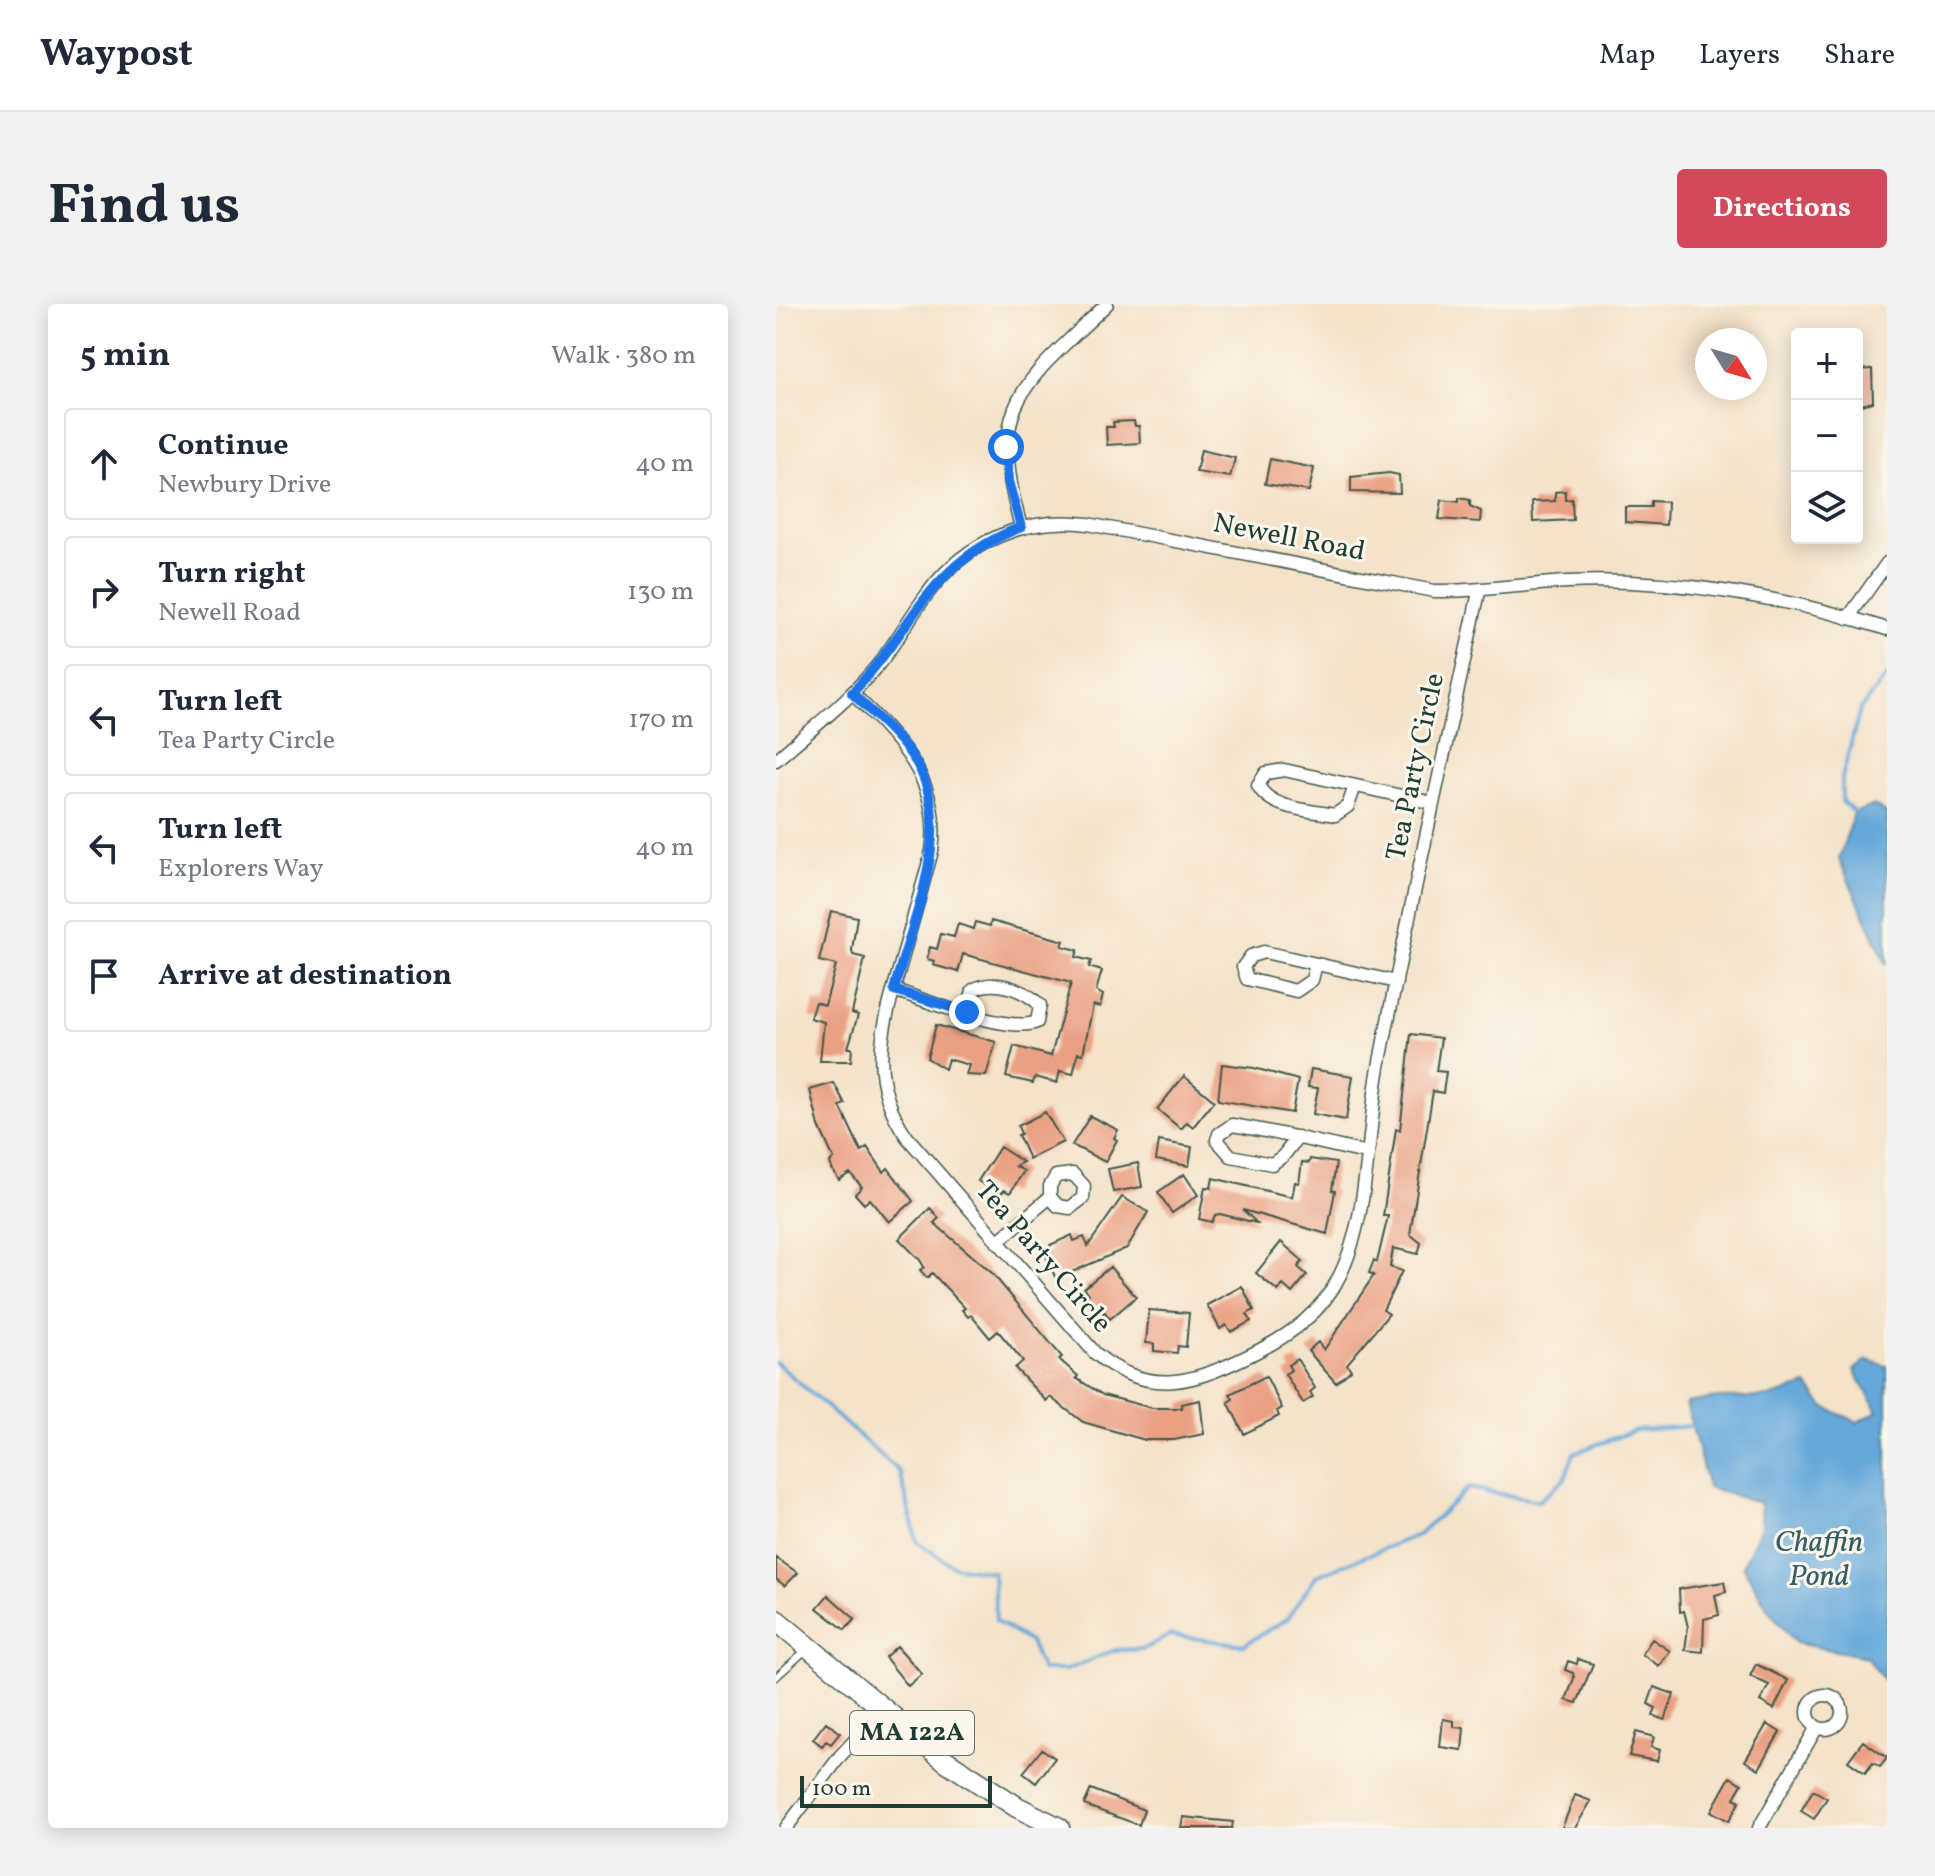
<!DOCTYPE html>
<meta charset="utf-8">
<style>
:root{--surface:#fff;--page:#f2f2f3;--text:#1f2937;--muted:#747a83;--line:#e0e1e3;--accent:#d1495b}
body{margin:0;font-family:Vollkorn,serif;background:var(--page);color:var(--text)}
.controls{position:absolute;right:24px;top:24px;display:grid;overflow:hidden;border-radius:8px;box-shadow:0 4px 20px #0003}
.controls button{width:72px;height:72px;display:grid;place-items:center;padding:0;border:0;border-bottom:2px solid var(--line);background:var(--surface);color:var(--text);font:40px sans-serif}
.compass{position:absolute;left:919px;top:24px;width:72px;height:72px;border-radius:50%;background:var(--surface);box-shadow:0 4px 20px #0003;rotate:127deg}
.scale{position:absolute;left:24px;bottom:20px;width:192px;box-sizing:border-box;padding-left:8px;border:4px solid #1f3d34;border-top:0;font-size:22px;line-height:28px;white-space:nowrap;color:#1f3d34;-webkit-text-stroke:6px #fbf7ec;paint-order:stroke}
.stop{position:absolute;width:24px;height:24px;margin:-18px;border:6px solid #1a73e8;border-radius:50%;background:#fff}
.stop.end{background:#1a73e8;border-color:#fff;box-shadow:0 2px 8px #0008}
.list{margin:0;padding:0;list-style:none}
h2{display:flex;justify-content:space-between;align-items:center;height:104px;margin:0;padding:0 32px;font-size:34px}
h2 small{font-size:26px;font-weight:400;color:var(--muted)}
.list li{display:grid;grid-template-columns:52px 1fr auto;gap:24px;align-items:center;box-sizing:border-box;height:112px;margin:0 16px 16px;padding:0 16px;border:2px solid var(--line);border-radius:8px}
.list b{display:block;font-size:30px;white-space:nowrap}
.list p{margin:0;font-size:26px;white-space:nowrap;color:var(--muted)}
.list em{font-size:26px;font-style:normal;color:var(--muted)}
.icon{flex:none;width:44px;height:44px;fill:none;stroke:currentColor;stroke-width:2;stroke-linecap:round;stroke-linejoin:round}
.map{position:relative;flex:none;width:1111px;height:1524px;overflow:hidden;border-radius:8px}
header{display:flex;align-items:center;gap:48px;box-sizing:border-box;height:112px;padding:0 40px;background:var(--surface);border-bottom:2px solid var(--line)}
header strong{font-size:38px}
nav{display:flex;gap:44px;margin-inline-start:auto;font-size:28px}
.intro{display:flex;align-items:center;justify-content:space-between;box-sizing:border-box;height:192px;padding:0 48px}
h1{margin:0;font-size:56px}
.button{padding:20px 36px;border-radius:8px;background:var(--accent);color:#fff;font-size:28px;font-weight:700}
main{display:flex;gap:48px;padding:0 48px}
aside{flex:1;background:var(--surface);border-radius:8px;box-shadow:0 4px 20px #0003}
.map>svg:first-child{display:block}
.water{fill:#65a8da;stroke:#427287;stroke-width:2}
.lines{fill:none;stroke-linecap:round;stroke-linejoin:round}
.stream{stroke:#65a8da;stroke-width:4}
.building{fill:#eaa083}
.service-casing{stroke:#3f564a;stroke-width:9}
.minor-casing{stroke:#3f564a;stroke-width:15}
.primary-casing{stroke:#3f564a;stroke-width:23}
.service{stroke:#fff;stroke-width:6}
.minor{stroke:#fff;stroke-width:12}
.primary{stroke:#fff;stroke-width:20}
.route{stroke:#1a73e8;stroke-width:10}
.labels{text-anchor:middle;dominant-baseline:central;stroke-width:6;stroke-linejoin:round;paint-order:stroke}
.shield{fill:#fbf7ec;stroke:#61756b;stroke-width:2}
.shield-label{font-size:26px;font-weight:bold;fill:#1f3d34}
.street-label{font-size:28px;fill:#1f3d34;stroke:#fbf7ec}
.water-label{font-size:30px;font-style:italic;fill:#345d66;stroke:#fbf7ec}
</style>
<header>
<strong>Waypost</strong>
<nav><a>Map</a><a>Layers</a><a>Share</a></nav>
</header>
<div class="intro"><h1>Find us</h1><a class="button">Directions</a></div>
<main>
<aside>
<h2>5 min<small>Walk · 380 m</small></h2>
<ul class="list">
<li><svg class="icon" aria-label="ahead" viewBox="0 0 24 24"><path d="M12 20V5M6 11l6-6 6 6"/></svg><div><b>Continue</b><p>Newbury Drive</p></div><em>40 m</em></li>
<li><svg class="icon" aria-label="right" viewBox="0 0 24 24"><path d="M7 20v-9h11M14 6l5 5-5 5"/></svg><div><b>Turn right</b><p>Newell Road</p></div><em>130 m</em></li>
<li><svg class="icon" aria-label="left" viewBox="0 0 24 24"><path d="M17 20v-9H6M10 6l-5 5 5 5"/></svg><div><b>Turn left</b><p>Tea Party Circle</p></div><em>170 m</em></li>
<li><svg class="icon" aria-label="left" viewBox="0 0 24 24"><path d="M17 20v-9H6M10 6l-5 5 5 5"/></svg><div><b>Turn left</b><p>Explorers Way</p></div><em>40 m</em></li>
<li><svg class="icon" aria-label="arrive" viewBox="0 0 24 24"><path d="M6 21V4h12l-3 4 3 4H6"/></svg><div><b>Arrive at destination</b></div></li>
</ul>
</aside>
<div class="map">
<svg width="1111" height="1524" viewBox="0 0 1111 1524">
<rect width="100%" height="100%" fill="#fbf7ec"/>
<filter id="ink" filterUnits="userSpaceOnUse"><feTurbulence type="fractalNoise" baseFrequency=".0125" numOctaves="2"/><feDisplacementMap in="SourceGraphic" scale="16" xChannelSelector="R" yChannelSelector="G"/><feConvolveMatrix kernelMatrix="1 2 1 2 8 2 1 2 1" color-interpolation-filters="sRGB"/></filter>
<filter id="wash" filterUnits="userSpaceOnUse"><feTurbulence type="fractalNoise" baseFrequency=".006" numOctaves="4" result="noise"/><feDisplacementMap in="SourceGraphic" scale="32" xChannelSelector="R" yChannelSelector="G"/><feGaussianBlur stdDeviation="1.8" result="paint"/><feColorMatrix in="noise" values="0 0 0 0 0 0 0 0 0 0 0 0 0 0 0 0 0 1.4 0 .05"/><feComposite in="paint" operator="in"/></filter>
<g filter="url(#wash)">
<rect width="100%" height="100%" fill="#f4e2c9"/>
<path class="water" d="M1098,501l13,9v151l-48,-106 15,-46z
M1091,1056l20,6v319l-20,-28 -71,-14 -27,-32 -26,-45 18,-39 -1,-24 -52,-15 -22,-85 31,-5 52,-1 38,-12 17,22 34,15 20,-11 -24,-41z"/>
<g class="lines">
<path class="stream" d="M1081,510l-15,-12v-24l18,-69 27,-33
M0,1058l124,110 17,70 36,24 40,6 3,49 34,21 12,28h24l49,-20 28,-1 27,-14 74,10 44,-27 28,-42 104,-42 48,-46 71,13 26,-23 9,-25 62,-23 58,-4"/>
</g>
<g id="blocks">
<path class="building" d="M1096,65l1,33 -16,4v-36z
M358,117l1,5h4l1,17 -33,2 -1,-18h8l-1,-5z
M425,146l34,8 -5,19 -34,-5z
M494,155l44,9 -5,23 -44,-7z
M613,169l10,2 1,18 -49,-1v-15z
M789,187v9l7,-1 1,21 -40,2 -1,-20 23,-1v-9z
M683,194l11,2v6l11,5 -1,11 -41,-3 3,-19 17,2z
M875,197l16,1 -1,23 -41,-3v-15h26z
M55,607l26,6 -5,33 1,5 12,3 -13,55 6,2 -10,33h4l-1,13h-31l4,-39 -14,-4 5,-16 10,3 11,-40 -17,-4z
M215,617l73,20 -2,5 16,4 -2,7 15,4 -2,6 13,4 -6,20 7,4 -3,12 -7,-2 -10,49 -5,-1 -5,21 -13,-3 -3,12 -22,-6 -2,6 -27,-6 8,-31 37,10 20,-73 -108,-29 -5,18 -25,-7 1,-4 -7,-2 3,-12 7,2 4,-15 13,3 4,-13 15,5 2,-7 15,4z
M160,721l60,17 -10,34 -20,-1 3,-10 -21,-6 -3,10 -18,-11z
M635,730l30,4 -5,33 10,1 -3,21 -10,-2 -23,143 11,9 -3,11 -25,-6 -3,19 12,4 -19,39 6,4 -42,50 4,6 -15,13 -28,-32 10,-9 6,8 50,-75 -5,-2 5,-13 3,2 11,-46h-5l13,-87 4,1z
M446,760l32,4 44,12 -6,33 -74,-13z
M535,765l42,7 -7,44 -33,-6 5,-26 -10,-1z
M408,772l30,25 -21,26 -6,-5 -6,7 -24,-20z
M58,779l11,21 -5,2 21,45 6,-4 17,25 4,-4 25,33 -24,21 -19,-23 -6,5 -9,-10 7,-7 -12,-14 -11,7 -7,-11 -2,-7 4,-3 -15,-33 -9,-36z
M269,808l18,30 -34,17 -11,-24 3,-1 -3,-8z
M314,812l28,14 -4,8 3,2 -12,22 -33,-17z
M383,837l33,6 -3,19 -33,-6z
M224,843l23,15 -8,4 9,5 -14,22 -6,-3 -4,5 -22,-14z
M534,855l26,4 -4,27 3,1 -8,43 -84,-24 14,13 -37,-9 -5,1 -3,7 -13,-3 6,-32 6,1 2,-10 79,19 3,-15 4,1 3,-21 7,1z
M362,859l4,24 -29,5 -5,-23z
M408,870l14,21 -26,18 -14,-21z
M346,893l26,15 -21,36 -71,31 -11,-25 7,-3 -2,-6 22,-10 2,6 10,-4 4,9z
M154,904l9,10 -5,5 58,50 70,84 -3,2 19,17 -2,2 27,17 49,13h30l-1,-4 19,-4 4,34 -30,6h-29l-62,-18 -33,-25 -4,4 -31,-33 8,-7 -25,-30 -8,7 -19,-23 -3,2 -6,-7 3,-2 -33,-35 -5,5 -7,-8 4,-3 -4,-7 -21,-21z
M505,938l22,19 -5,6 9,8 -15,18 -9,-8 -5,6 -22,-18z
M334,963l26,30 -26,22 -5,-7 -6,5 -15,-18 5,-5 -5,-6z
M466,982l12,24 -7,4 4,7 -20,11 -5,-7 -6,4 -13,-24z
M373,1006l40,3 -3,34 -8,-1 -1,7 -23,-2v-7l-8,-1z
M521,1055l18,29 -5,4 3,5 -10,6 -18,-29 6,-4 -3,-5z
M490,1072l16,32 -5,3 2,5 -35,18 -16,-32 5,-3 -3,-5z
M0,1254l22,15 -13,13 -9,-7z
M948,1278l2,10 -11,3 4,20 -15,4 -1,33 -18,-2 3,-23 -4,-16 -4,1 -1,-23z
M52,1291l27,24 -10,11 -28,-22z
M876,1335l18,12 -11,15 -17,-12z
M121,1342l25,28 -14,12 -23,-29z
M802,1355l15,5 -16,39 -11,-3 8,-22 -1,-5 -8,-3 3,-9 9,3z
M980,1360l32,16 -14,29 -14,-8 9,-16 -19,-9z
M878,1383l20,7 -9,26 -12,-4 3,-8 -8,-4z
M667,1415l11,2v6l10,1 -2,22 -22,-3z
M50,1418l14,11 -9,11 -5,-3 -4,5 -9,-7z
M991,1420l13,8 -21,37 -14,-8z
M860,1428l18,5 -3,10 9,3 -3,11 -28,-5z
M1087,1437l24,17 -7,9 -7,-4 -8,10 -17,-12z
M266,1445l13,9 -19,25 -13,-10z
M954,1473l12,7 -8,14 6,3 -11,20 -18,-10z
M315,1485l53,21 -5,15 -55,-20z
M1037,1486l14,8 -13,21 -13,-8z
M799,1491l16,6 -16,27h-13z
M407,1513l50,5 -1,6h-51z"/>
</g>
</g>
<g filter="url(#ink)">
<use href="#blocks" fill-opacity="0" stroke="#3f564a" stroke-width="2"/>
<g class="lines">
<defs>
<path id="service" d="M0,1373l31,-28"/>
<path id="minor" d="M245,223c-35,-125 1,-141 86,-223
M1072,314l39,-55
M76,389c47,46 90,88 80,158 -10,36 -20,72 -30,108 -18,66 -38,116 5,178l188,216c54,46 101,29 157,1 37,-18 70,-41 88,-79 29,-59 27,-143 39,-208 30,-159 66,-317 100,-475
M0,456c32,-28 67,-55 95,-87 22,-24 37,-54 57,-80 38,-52 98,-77 160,-69l346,67c45,1 89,-7 134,-9 102,-5 222,16 319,47
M579,482l-7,20 -13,9c-25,-5 -65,-5 -77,-30l8,-12 18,-3 149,33
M540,660l-4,16 -16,11 -49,-12 -4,-12 8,-11 13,-4 132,30
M118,686c32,10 114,44 143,32l3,-17c-16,-16 -46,-27 -67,-15l-6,22
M522,833l-15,19 -11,8 -41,-8 -14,-16 2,-6 13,-9c45,7 89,18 134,28
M221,938l53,-45v-11l6,-10 17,-2 11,12 -1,12 -13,10 -12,-2 -8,-9
M1032 1408a17 17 0 1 1 34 0a17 17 0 1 1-34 0Z
M10,1524l55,-73 43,-46
M983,1524l58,-101"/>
<path id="primary" d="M0,1316l170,141 71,46 42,21"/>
</defs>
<use href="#service" class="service-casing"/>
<use href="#minor" class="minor-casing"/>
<use href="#primary" class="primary-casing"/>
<use href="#service" class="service"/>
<use href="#minor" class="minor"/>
<use href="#primary" class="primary"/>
</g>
</g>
<g class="lines" filter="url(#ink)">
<path class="route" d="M191,708l-73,-22c18,-69 62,-161 22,-228 -16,-26 -42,-47 -64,-69 64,-67 74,-128 169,-166l-13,-46 -2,-34"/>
</g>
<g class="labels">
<rect class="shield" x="74" y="1407" width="124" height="44" rx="6"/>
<g class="shield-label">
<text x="136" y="1429">MA 122A</text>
</g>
<g class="street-label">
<text transform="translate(513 234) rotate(11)">Newell Road</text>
<text transform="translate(640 463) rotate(-78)">Tea Party Circle</text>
<text transform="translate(267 953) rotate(49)">Tea Party Circle</text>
</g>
<g class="water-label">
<text x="1043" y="1239">Chaffin<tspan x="1043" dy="34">Pond</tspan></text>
</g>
</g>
</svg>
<div class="controls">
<button>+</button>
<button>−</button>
<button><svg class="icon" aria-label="layers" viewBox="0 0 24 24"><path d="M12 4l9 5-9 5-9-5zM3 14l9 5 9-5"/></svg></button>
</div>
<svg class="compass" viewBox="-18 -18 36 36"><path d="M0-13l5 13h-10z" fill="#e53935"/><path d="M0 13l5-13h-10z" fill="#747a83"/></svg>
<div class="scale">100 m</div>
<div class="stop" style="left:230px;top:143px"></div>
<div class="stop end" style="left:191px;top:708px"></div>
</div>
</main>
